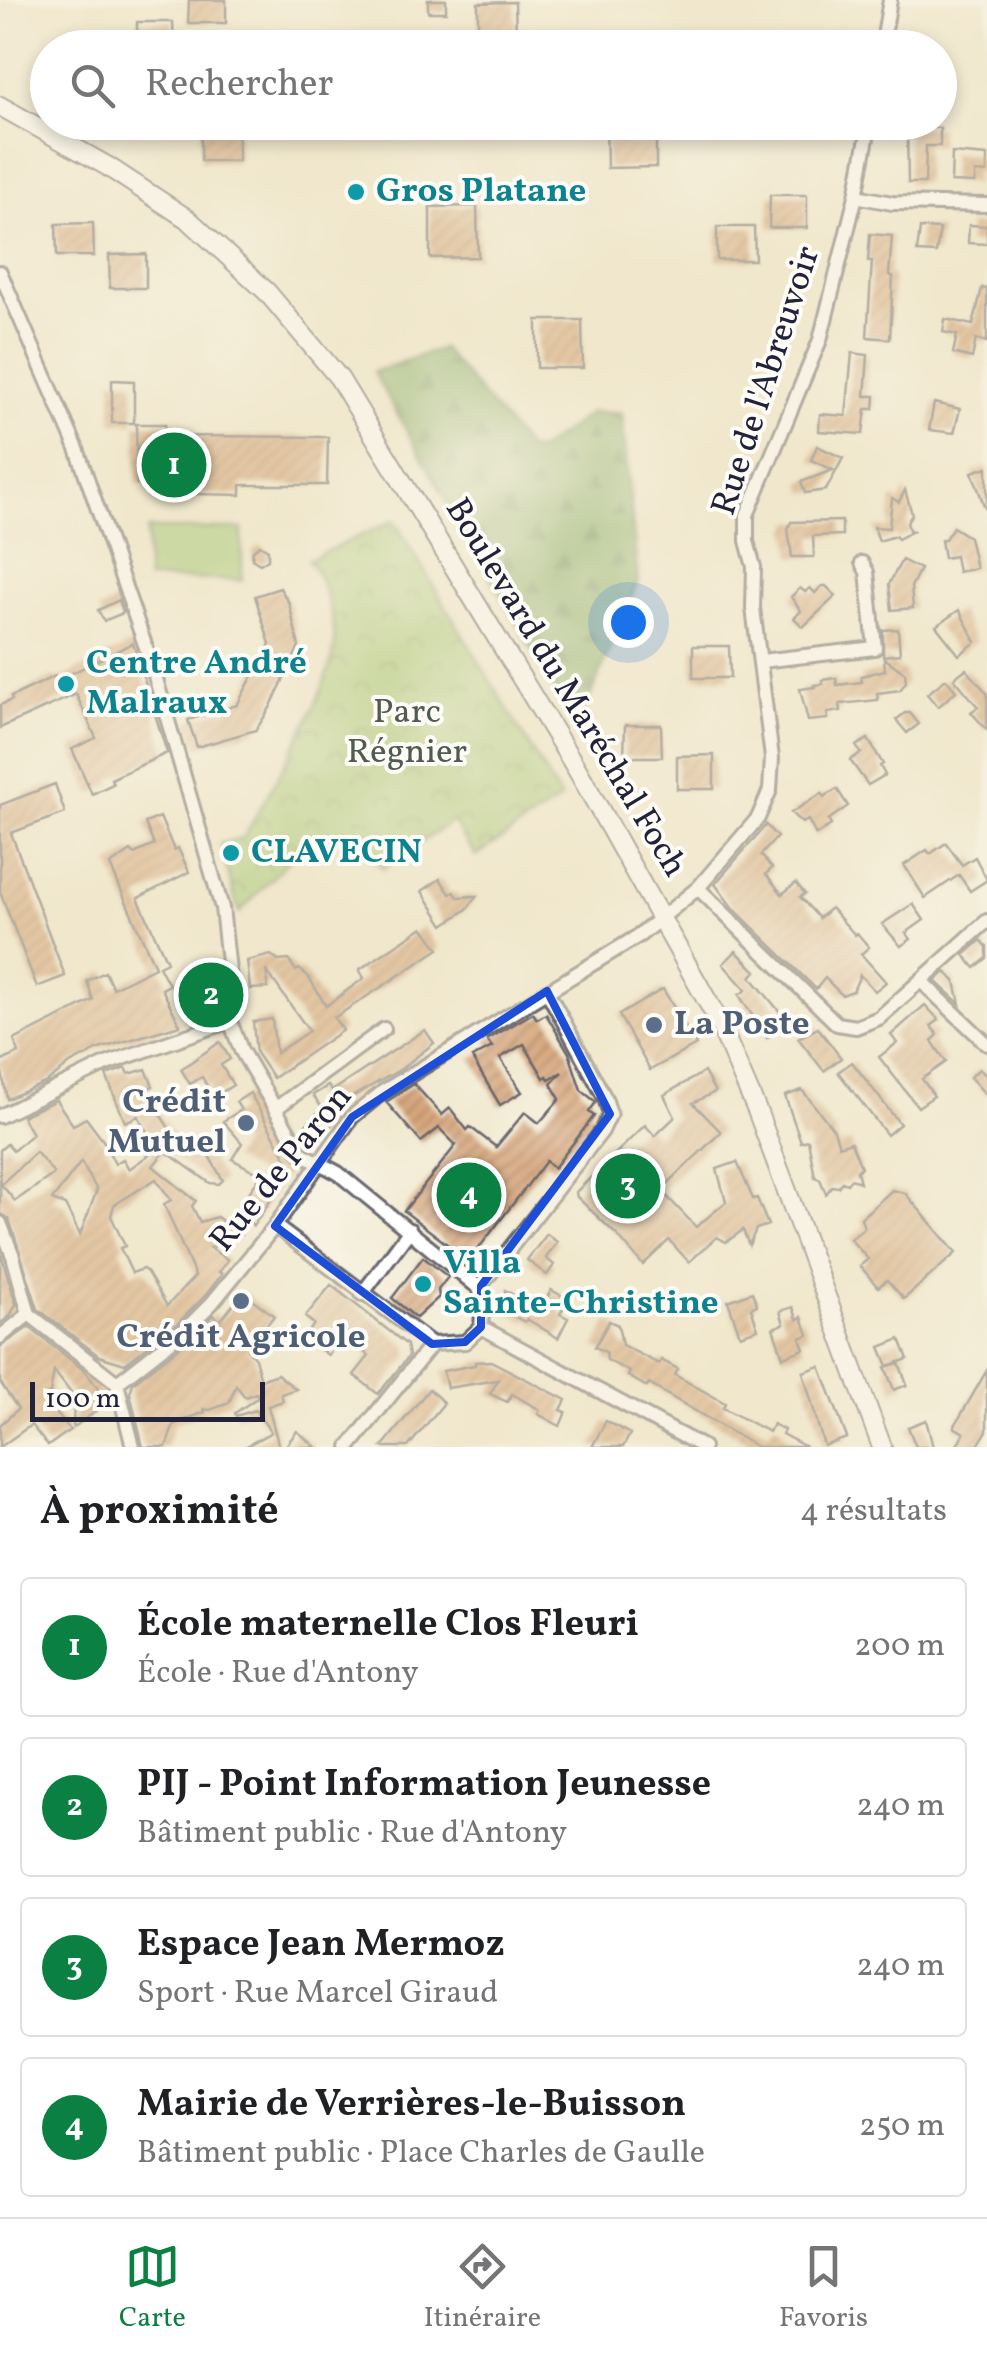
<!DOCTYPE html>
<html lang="fr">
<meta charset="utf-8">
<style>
:root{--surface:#fff;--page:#f6f6f6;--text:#202124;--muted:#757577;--line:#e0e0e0;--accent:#0b8043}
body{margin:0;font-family:Vollkorn,serif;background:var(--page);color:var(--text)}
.scale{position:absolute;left:30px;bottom:25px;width:235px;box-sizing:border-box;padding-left:10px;border:5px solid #22223b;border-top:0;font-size:28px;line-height:35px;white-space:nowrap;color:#22223b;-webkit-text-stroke:8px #fdfcf7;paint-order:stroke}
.you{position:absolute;left:628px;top:622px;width:35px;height:35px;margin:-25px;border:8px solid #fff;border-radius:50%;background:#1a73e8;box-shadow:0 0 0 15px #1a73e833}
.badge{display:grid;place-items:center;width:65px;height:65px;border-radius:50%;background:var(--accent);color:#fff;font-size:32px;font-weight:700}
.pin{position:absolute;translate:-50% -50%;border:5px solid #fff;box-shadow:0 2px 10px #0006}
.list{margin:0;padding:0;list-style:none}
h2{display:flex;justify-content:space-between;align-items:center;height:130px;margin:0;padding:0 40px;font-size:42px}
h2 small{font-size:32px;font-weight:400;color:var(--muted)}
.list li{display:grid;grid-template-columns:65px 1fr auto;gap:30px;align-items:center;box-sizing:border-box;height:140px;margin:0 20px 20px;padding:0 20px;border:2px solid var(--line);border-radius:10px}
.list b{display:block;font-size:38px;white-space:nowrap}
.list p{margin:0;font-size:32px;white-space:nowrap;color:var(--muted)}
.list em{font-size:32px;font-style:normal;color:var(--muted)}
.icon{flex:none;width:55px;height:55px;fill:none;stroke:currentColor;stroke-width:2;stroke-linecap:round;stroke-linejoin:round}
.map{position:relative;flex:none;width:987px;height:1447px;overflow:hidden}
.search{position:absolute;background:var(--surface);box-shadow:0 5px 15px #0003;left:30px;right:30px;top:30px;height:110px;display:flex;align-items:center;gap:25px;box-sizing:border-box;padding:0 35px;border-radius:55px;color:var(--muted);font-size:38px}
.sheet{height:770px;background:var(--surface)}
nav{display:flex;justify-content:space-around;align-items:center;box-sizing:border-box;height:140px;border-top:2px solid var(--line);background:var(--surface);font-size:28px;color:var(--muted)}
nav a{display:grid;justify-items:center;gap:5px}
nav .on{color:var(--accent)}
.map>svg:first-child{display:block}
.green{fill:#a2c873;stroke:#627557;stroke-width:2.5}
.forest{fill:url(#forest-firs);stroke:#526750;stroke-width:2.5}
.park{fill:url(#park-crowns);stroke:#627557;stroke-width:2.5}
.building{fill:url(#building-hatch);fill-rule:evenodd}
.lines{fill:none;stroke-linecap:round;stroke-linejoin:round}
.street-casing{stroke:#6a676e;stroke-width:18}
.secondary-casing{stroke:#6a676e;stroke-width:22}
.street{stroke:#fff;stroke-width:12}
.secondary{stroke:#fff;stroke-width:18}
.marked{fill:none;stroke:#1d4ed8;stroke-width:8;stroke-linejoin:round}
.culture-dot{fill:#0f9aa8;stroke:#fdfcf7;stroke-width:4}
.service-dot{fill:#5c6f8a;stroke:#fdfcf7;stroke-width:4}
.labels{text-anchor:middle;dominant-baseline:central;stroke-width:8;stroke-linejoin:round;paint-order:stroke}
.culture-label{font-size:35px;font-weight:bold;fill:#0d838f;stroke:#fdfcf7;text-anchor:start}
.street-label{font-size:35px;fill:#22223b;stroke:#fdfcf7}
.park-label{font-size:35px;fill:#4f5c4f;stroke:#fdfcf7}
.service-label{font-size:35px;font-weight:bold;fill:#4e5e75;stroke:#fdfcf7;text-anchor:start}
</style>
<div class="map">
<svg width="987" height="1447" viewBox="0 0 987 1447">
<defs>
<pattern id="forest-firs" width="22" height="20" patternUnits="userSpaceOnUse" patternTransform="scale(2.5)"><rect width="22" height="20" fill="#81ac65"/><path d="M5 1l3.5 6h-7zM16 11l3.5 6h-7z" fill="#698c54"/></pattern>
<pattern id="park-crowns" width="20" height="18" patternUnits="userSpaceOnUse" patternTransform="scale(2.5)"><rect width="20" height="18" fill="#a2c873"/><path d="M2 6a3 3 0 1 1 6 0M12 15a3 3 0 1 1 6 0" fill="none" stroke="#84a260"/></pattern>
<pattern id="building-hatch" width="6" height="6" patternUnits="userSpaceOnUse" patternTransform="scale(2.5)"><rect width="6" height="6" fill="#d39e6f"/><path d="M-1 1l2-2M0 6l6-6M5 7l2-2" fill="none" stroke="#ab805c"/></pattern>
</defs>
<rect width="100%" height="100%" fill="#fdfcf7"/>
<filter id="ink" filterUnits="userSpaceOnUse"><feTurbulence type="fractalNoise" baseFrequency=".01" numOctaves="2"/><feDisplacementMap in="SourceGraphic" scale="20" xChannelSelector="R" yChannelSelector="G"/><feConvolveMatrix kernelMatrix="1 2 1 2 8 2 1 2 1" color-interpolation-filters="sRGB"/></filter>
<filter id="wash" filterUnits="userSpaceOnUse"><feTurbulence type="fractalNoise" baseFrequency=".0048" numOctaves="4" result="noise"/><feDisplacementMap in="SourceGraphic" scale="40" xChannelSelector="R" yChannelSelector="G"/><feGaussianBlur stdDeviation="2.25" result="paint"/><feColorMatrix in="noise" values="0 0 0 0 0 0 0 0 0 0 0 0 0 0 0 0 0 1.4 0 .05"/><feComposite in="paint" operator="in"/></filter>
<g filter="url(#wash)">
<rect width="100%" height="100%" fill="#f0e7cc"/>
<path class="green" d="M147,529h95v51l-95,-1z"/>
<path class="forest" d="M442,348l87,102h10l52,-38 31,1 16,168 -61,148 -204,-357z"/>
<path class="park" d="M394,520l167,279 -85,57 -24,-35 -69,48 -34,-32 -41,3 -69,73 -19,-69 24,-7c30,-56 73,-121 89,-182 6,-23 -9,-79 -25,-95z"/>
<g id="blocks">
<path class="building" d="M189,0h37v23h-38z
M428,0h18v12h-18z
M515,2l1,33h-38v-32z
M137,22h36l1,26h-37z
M606,122h50v45l-49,1z
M907,126l33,2v18h-14l-1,37h-17z
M238,128v33h-37v-32z
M952,153l35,3v17l-12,-1v11l-24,-1z
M770,195h37v33h-38z
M477,206l1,51 -48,1v-51z
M93,223l1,33h-37l-1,-32z
M969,225l18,1v18l-19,-1z
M717,227h37l1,33h-38z
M920,228l20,1 -4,24 -19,-1z
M870,234l22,2 -3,39 4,1 -3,63 -23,-2 5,-76h-4z
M146,254v34h-36l-1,-33z
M982,288l5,1v53l-11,-3 -4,19 -19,-5 4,-18 -14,-3 2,-13 28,6z
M537,320h45l1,48h-46z
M852,353l16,2 -3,41h10l-1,13h-8l-3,25 -44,-3 1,-17 26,2z
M112,380l22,1v42h-22z
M934,403l26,6 -6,24 -25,-3z
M136,424h29l2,12 161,1 -1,48h-86v10l-45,-1v-9l-59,-1z
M817,446l26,12 -17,32 -21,3 -4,-11 32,-12 -22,-10z
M987,467v40l-2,1 -13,-36z
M905,490l7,24 -5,8 2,8 4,1 -15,8 -3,-3 -16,5 -5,-14 15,1 3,-30 7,4z
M842,521v14l-29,1 1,21h-22l-4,-28 3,-7z
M953,527l16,10 7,31 -18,4 -3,-16 -11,2 -3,-18 4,-1z
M260,545l8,5v9l-8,5 -8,-5 1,-9z
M902,560l18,9 -9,18 2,21 -21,2 -3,-26z
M822,586h4l10,10 -33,31 -9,-9 7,-7 -10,-14 9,-9 5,4 5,-4 5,5z
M280,588l9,15 10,44 -29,61 -14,22 -59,17 -9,-27 49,-15 33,-61 -15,-48z
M119,600l4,13 -19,8 -6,-11z
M959,610l17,32 -17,13 -23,-29z
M898,629l2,25 -17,2v-26z
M133,643l34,110 -56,26 2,5 -21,10 -20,-45 24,-11 -20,-44 -76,34v-23l12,-5 -1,-3 44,-21 2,3 11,-4z
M693,646h36l1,32h-37z
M884,658l21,15 1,9 -6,8 -23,3 1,7 -38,4 1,7 -14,2 1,6 -20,2 -8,-32 15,-2 -1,-2 9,-1 -1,-4 14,-2 1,7 25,-3 -1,-6 24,-6z
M966,669l21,24v37l-16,-18 7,-5 -24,-29z
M946,679l10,12 -18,16 -11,-13z
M905,713h5l9,11 -12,9 -11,-13z
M625,725h36l1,32h-38z
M868,739l15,25 -3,2 5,9 -17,10 -18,-25 11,-7 -5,-7z
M714,755v34h-37v-33z
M55,784l10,29 -54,20 54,143 -28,11 -37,-95v-87z
M837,789l11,17 -20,14 3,5 -15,10 -8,-15 -6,3 -11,-10 31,-20 2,4z
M160,817l14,33 4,-2 11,24 -51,26 29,64 -8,4 10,19 -7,4 18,36 -81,24 -29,15 -23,18 -40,17 -7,-37 19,-9 -5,-13 79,-40 -6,-19 18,-9 8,16 42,-21 -45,-102 21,-14 3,3 20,-9 -9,-22z
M766,825l11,12 -16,18 11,13 -6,6 16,20 14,-11 9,11 -5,3 19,21 12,-10 24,27 2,-2 12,14 -8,7 25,28 -11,9 -15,-16 -7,16 -11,4 -17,-17 -9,11 -84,-82 -17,-23z
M946,843l16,22 13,-8 12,23 -17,11 -11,-16 -34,23 -21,-33 23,-15 3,4z
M440,879l10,15 4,-2 4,5 19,-1 -10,13 -23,16 -22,-34z
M913,904l11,16 -18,13 5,6 -10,7 -19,-22z
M423,927l16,22 -105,69 9,12 -70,48 -17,-25 -3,-31 19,-3 4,34 33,-22 -43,-61 2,18 -18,1 -3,-28 24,-6 7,6 11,-1 7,11 3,-2 9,7 18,30 38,-28 -5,-8z
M981,940l6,7v11l-12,10 -11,-13z
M736,951l20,20 -5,6 38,46 -22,15 -28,-43 7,-5 -23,-26z
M945,972l10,9 5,23 -25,-23z
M220,984l1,14 -16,10 -5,-8 3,-14 5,5z
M663,989l33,56 -46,25 -31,-55z
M925,1005l14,15 -8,6 7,9 -6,6 14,21 -24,17 12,17 -16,11 -39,-50 18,-14 -6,-8z
M533,1013l4,6 9,-5 23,39 12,37 15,12 -7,10 5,4 -40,52 -8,-7 -77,100 -65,-50 52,-66 -17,-17 -18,14 -35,-40 28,-18 28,31 8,-7 17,22 3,-3 26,20 29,-35 14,11 21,-24 -9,-15 11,-12 -13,7 -2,-3 -3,2 -20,-34 -24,14 22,34 -22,13 -28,-47 20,-11 -5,-7z
M818,1028l23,30 -17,13 -26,-33z
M425,1030l9,13 -33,26 -51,29 -10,9 1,7 -26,28 -9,-1 -6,-10 22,-23 -9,-13 15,-9 4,5z
M220,1042l10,17 -9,6 12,20 -19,12 -12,-20 -12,7 -9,-15z
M852,1062l48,62 -13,11 -49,-63z
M126,1068l3,6 17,-5 7,17 -9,4 27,41 12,15 15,-9 25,43 -4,4 -9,-1 -45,-32 -12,15 43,35 -4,5 8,16 17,-5 23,18 -30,13 18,12 -9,12 3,2 -17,22 -26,26 -54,42 -26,-8 -61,-47 -29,-90 -9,-6v-63l7,-6 6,7 19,-17 -10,-18 34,-16 17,25 13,-7 18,24 11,22 8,-5 6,10 24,-17 -4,-6 4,-4 -15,-26 -13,6 -19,-47zM36,1152l18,22 -39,27 -14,-17zM81,1162l16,28 -17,45 -15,-30 -13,-5zM156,1179l15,21 -7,4 31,72 -28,30 -20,-34 -4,-3 -11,4 -12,-25 5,-2 -14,-30 3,-11z
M979,1069l8,7v20l-17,-19z
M704,1072l11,20 -22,11 28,29 -60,58 35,37 30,-25 -9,-33 20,-7 16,37 4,-1 11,27 -12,4 -7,16 -6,-15 -17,12 -9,-5 -28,25 -20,-22 -26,25 -25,-29 -41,-39 -1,-5 69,-67 10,11 20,-19 -11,-22z
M802,1090l32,40 5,16 12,-4 10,25 -4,4 3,11 -9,-3 -4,5 -5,-2 -4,5 -6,-1 -6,8 -6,-15 -5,-2 -7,-37 -7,2 -16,-46z
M250,1093l39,70 -1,12 -35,51 -13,-20 21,-31 -29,-16 10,-16 -19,-22 18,-11 -5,-8z
M892,1190l13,3 51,60 -52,46 -17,-19 -9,7 -18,-21 8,-7 -18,-20 14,-11 -3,-10z
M547,1234l10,8 -11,16 8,7 -7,10 -20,-15z
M0,1250l16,54 -6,12 -10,8z
M423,1257l25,20 -10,13 1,7 -23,21 -24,-20z
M331,1285l76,60 2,11 -31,38 -24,-19 15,-19 -25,-21 -16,20 -23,-17 9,-14 -9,-7z
M505,1290l36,20 10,-20 17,9 -8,15 8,4 -10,20 -31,-19 -2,3 -20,-10z
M243,1292l31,24 -27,33 8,9 6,22 16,-6 19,15 -15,5 2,7 -15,5 11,41h-34l26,-15 -16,-22 -19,6 -1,-3 23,-16 -2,-4 -11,4 -9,-12 -7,18 -19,7 -6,-1 1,3 -31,12 -8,23h-23l-13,-54 3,-10 59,-46 22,-22 6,6z
M752,1292l5,13 -6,3 7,21 -18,6 -12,-34z
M793,1307l4,12 5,-2 6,18 -8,3 4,11 -21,8 -10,-29 11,-4 -4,-13z
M609,1321l9,4 4,20 37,19 2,-4 17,9 -3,6 50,28 -2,5 46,24 4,-8 11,6 -2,4 24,13h-49l-108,-63 -2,3 -19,-11 2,-4 -23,-12 -1,-8 -11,-5z
M29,1327l56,44 23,31 -35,26 1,-31 -20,-26 -4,22 -6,5 26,32 -22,16 -17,-21 -31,22v-22l18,-16 -18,-27v-35z
M900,1339l8,20 -20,7 -8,-19z
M491,1361l75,39 -5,10 5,2 -6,14 -22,-12 2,-4 -28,-16 -5,8 -17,-8 8,-14 -51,8 -4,-17 32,-6v-3z
M899,1363l8,22 -13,5 -9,-23z
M820,1366l27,72 -23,8 -21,-74z
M987,1370v61l-10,16h-21l8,-14 -10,-6z
M429,1389l15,14 -36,44h-26z
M926,1420l7,27h-17l-8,-20z
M606,1421l24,13 -7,13h-31z
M297,1431l19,16h-31z"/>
</g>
</g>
<g filter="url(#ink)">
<use href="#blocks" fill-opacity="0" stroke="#6a676e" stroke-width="2.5"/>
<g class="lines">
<defs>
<path id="street" d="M882,48l8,-48
M856,196l36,7 95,2
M0,272l77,177 74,213 71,246 10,90 -2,23 11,29 60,103 37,20 141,115 4,12 -2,27 -16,15 -33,2 -157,-118
M761,661l114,-13 -8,-76 -5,-9
M698,888l139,136 19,3 23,-9 108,-97
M921,981l66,63
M275,1109l109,-80
M0,1116l106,-52 124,-43
M0,1223l13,33 16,58 88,69 16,64
M479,1288l123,-157 8,-17 -5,-16 -58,-107
M362,1294l48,-64
M481,1327l222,120
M0,1337l29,-23
M117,1383l69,-54 26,-26 63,-77 77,-109 32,-26 256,-156 58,-47 60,-70 12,-28 2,-32 -19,-150 1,-41 -7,-26v-26l73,-175 36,-144 14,-74
M349,1447l83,-103"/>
<path id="secondary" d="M0,106l107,60 82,54 78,72 72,86 239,393 140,249 40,93 124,334"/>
</defs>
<use href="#street" class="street-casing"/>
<use href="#secondary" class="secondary-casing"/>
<use href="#street" class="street"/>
<use href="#secondary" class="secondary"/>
</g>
</g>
<path d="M0 0H987V1447H0ZM547,991l63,123 -129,172v41l-16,15 -33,2 -157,-118 77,-109z" fill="#f0e7cc" fill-opacity=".55" fill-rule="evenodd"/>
<path class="marked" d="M547,991l63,123 -129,172v41l-16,15 -33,2 -157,-118 77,-109z"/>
<g class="culture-dot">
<circle cx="356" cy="192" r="10"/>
<circle cx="66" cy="684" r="10"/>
<circle cx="231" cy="853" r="10"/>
<circle cx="423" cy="1284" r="10"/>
</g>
<g class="service-dot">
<circle cx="654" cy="1025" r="10"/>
<circle cx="246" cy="1123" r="10"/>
<circle cx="241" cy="1301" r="10"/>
</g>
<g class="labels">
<g class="culture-label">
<text x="376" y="192">Gros Platane</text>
<text x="86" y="664">Centre André<tspan x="86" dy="40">Malraux</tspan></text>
<text x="251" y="853">CLAVECIN</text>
<text x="443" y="1264">Villa<tspan x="443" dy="40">Sainte-Christine</tspan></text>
</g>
<g class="street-label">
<text transform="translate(767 381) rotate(-72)">Rue de l'Abreuvoir</text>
<text transform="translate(565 688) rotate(59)">Boulevard du Maréchal Foch</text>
<text transform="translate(282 1169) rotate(-51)">Rue de Paron</text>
</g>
<g class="park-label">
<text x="407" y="713">Parc<tspan x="407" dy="40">Régnier</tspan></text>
</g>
<g class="service-label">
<text x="674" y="1025">La Poste</text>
<text x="226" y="1103" text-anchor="end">Crédit<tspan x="226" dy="40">Mutuel</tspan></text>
<text x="241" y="1338" text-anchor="middle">Crédit Agricole</text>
</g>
</g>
</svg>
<div class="scale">100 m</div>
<div class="you"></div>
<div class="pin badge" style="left:174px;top:465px">1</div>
<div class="pin badge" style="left:211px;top:995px">2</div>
<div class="pin badge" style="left:628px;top:1186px">3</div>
<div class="pin badge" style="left:469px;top:1195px">4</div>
<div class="search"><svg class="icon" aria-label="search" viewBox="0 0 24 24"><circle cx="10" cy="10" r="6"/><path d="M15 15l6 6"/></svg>Rechercher</div>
</div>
<section class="sheet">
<h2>À proximité<small>4 résultats</small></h2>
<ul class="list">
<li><span class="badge">1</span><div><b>École maternelle Clos Fleuri</b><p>École · Rue d'Antony</p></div><em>200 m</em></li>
<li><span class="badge">2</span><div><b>PIJ - Point Information Jeunesse</b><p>Bâtiment public · Rue d'Antony</p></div><em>240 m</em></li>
<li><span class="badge">3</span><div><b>Espace Jean Mermoz</b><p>Sport · Rue Marcel Giraud</p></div><em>240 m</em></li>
<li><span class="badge">4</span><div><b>Mairie de Verrières-le-Buisson</b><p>Bâtiment public · Place Charles de Gaulle</p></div><em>250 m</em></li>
</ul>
</section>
<nav>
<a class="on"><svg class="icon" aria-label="map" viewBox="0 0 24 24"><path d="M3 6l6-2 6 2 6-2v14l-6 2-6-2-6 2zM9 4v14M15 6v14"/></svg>Carte</a>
<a><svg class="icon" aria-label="directions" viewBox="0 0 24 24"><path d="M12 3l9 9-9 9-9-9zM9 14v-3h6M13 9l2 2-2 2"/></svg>Itinéraire</a>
<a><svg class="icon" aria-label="saved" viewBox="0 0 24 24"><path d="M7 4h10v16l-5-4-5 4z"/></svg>Favoris</a>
</nav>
